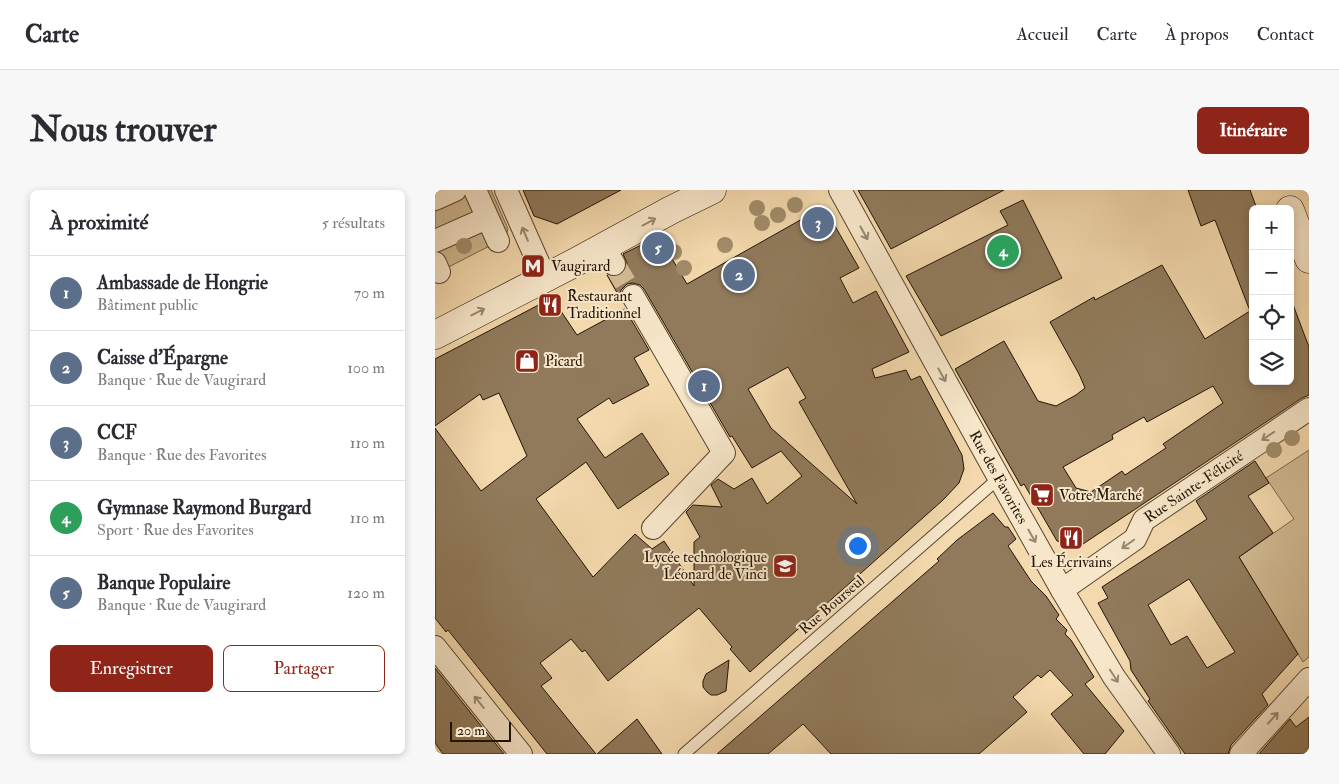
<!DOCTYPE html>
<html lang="fr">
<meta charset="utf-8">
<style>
:root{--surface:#fff;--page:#f7f7f7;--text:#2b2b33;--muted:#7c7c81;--line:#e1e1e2;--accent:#8f2418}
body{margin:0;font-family:"IM FELL Double Pica",serif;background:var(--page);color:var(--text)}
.controls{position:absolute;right:15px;top:15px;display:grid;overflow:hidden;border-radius:8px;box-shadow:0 2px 8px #0003}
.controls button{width:45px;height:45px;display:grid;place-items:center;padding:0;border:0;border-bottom:1px solid var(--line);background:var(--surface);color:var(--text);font:25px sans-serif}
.scale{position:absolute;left:15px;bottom:12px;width:61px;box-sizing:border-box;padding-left:5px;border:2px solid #241403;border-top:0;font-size:14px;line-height:18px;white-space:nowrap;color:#241403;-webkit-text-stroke:4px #f7e6ca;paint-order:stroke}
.you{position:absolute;left:422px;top:355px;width:18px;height:18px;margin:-12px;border:4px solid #fff;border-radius:50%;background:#1a73e8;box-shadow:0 0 0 8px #1a73e833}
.badge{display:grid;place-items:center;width:32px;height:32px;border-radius:50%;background:var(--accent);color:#fff;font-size:16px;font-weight:700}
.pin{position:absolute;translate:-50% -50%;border:2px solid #fff;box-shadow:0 1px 5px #0006}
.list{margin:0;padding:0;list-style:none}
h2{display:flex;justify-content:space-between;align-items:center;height:65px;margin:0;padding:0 20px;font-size:21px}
h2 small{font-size:16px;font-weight:400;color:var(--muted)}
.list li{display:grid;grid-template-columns:32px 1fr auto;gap:15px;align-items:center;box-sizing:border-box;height:75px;padding:0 20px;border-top:1px solid var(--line)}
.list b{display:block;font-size:19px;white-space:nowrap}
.list p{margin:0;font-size:16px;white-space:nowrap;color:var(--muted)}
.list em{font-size:16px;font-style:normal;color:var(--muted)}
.actions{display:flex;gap:10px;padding:15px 20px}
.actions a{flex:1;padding:11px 0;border:1px solid var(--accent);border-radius:8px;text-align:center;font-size:18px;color:var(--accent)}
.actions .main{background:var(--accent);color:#fff}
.icon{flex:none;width:28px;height:28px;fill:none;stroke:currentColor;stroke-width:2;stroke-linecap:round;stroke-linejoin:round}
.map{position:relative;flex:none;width:874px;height:564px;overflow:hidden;border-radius:8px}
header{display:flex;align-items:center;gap:30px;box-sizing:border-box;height:70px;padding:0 25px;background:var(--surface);border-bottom:1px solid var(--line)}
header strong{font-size:24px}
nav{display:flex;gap:28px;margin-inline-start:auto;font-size:18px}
.intro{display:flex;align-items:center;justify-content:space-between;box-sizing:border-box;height:120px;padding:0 30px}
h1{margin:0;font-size:35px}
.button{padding:12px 22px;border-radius:8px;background:var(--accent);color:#fff;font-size:18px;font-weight:700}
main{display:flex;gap:30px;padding:0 30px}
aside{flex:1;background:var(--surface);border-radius:8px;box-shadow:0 2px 8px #0003}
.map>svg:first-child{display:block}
.green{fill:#d0b890;stroke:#7a664a}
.building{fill:#907a5b;stroke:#241403;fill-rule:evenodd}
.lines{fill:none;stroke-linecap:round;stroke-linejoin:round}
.street-tunnel{stroke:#d4bb94;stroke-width:22;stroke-dasharray:22 11;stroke-linecap:butt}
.lane-casing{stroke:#58452e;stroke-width:13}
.street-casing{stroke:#58452e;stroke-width:24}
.secondary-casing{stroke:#241403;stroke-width:29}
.lane{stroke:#f7e6ca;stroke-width:11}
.street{stroke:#f7e6ca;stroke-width:22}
.secondary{stroke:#f7e6ca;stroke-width:28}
.tree{fill:#a28c6a}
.oneway{stroke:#988870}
.labels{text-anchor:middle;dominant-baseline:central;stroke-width:4;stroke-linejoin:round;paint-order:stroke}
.poi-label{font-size:15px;fill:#241403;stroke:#f7e6ca;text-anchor:start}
.street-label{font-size:15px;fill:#241403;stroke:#f7e6ca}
</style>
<header>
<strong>Carte</strong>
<nav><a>Accueil</a><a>Carte</a><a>À propos</a><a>Contact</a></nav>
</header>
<div class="intro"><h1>Nous trouver</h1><a class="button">Itinéraire</a></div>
<main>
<aside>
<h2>À proximité<small>5 résultats</small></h2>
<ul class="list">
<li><span class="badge" style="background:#5c6f8a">1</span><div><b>Ambassade de Hongrie</b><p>Bâtiment public</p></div><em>70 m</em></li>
<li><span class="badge" style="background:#5c6f8a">2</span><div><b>Caisse d'Épargne</b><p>Banque · Rue de Vaugirard</p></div><em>100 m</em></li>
<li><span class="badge" style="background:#5c6f8a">3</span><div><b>CCF</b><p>Banque · Rue des Favorites</p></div><em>110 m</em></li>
<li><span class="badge" style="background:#2e9e5b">4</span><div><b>Gymnase Raymond Burgard</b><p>Sport · Rue des Favorites</p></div><em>110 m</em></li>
<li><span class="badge" style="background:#5c6f8a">5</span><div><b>Banque Populaire</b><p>Banque · Rue de Vaugirard</p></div><em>120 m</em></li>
</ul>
<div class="actions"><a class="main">Enregistrer</a><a>Partager</a></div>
</aside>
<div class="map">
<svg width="874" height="564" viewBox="0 0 874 564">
<rect width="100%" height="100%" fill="#f3d9ad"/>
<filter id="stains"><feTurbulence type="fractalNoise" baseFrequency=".004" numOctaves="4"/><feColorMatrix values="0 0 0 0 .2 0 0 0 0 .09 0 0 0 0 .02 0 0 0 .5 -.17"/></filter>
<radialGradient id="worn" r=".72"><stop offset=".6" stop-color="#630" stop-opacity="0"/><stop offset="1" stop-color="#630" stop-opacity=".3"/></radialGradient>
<path class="green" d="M0,0h56l17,39 -3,9 -70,36z
M874,260v207l-6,5 -64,-105 55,-38 -28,-41z"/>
<path class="building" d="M88,0h98l-64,34 -23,-8z
M423,0h146l-113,59z
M753,0h62l7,19h-4v172h37v-79h2l17,45v48l-7,3 -222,148 -23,-5 -33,-57 -3,2 -66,-117 49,-28 34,60 18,5 20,-11 9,-7 -6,-14 -29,-52 44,-25 1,3 67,-35 43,74 45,-28 -35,-91 -14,6zM778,196l10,17 -60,41 3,4 -41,27 -3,-4 -31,21 -15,-4 -13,-21 50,-28 -1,-4 32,-18 3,5z
M588,10l39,78 -121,58 -35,-60 102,-51 -8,-14z
M376,24l20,5 28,49 -19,10 13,25 23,-12 33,61 -37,17 3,9 31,-8 5,10 9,-4 42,79 2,14 -5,14 -16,17 -193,172 -20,-23 2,-2 -33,-39 -91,73 -23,-31 -3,2 -11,-13 -31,24 12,15 -11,8 55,68h-49l-99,-124 -2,2 -11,-14v-190l46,63 46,-35 -28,-63 -16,7 -3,-6 -45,32v-67l117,-61 25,37 48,-26 24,41 -15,8 15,27 -36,19 -4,-6 -32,21 28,39 37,-25 27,41 -51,35 -32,-47 -50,37 57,78 42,-43 17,15 12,-8 30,45v-44l6,-5 -14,-25 7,-7 29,2 -11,-22 7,-6 16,10 18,-11 15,26 35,-28 -21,-25 -29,17 -20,-32 -2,1 -86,-148 -4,-4 -7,-2 -6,1 -6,6 -1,8 -13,-23 8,2 5,-2 5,-4 2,-8 -4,-9 20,-10 2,4 16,-8 26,44zM353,177l18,31 -7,4 58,102 -86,-76 -23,-39z
M820,271l14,22 -21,13 25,37 -34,24 59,97 -36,40 6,11 -37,40 -3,9h-43l-37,-53 2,-2 -19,-29 -1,-9 -32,-58 10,-5 -6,-11 105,-68 -11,-18zM754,389l46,73 -28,16 -20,-32 -16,9 -23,-40z
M558,323l12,14h3l8,12 -8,7 23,35 15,15 13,19 -3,4 11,11 -2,4 6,6 23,37 -9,7 39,47 -19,23h-21l-33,-40 22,-19 -23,-25 -9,8 -3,-3 -25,22 14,15 -48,42h-148l-28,-30 -35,30h-51l222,-193 -2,-2 20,-19z
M294,470l-3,31 -9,4h-6l-4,-3 -4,-5v-6l3,-7z
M0,478l47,59 22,27h-61l-8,-11z
M874,527v37h-50l31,-35 6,8z
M202,529l25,35h-65z"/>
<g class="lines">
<path class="street-tunnel" d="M179,74l19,32"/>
<defs>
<path id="lane" d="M249,564l315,-276"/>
<g id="street">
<path d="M40,0l23,51"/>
<path d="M71,0l39,88"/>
<path id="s1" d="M405,0l159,288 63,112 52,87 55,77"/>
<path d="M0,9l20,-9"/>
<path d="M0,51l52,-23"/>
<path d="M168,56l11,18"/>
<path d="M0,73l4,9"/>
<path d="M198,106l91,157 -71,75"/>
<path id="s2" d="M627,400l73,-51 9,-19 165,-111"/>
<path d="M0,457l86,107"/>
<path d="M806,564l68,-75"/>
</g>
<path id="secondary" d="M855,20l19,49
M0,145l139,-72 97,-53 41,-20"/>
</defs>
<use href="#lane" class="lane-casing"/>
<use href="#street" class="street-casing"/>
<use href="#secondary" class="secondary-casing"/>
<use href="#lane" class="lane"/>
<use href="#street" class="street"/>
<use href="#secondary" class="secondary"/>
</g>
<g class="tree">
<circle cx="360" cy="15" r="8"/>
<circle cx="322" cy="18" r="8"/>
<circle cx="343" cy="25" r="8"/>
<circle cx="327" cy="33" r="8"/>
<circle cx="290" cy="55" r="8"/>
<circle cx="29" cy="56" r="8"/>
<circle cx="239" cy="62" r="8"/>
<circle cx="249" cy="78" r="8"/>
<circle cx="857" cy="248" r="8"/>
<circle cx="839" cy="260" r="8"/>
</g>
<defs><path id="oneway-shaft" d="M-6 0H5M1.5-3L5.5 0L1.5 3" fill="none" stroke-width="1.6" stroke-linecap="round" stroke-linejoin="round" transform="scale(1.25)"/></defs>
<g class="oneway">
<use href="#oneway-shaft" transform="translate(214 32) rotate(-28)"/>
<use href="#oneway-shaft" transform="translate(429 43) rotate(61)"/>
<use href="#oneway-shaft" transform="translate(90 44) rotate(-113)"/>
<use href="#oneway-shaft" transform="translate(43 122) rotate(-27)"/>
<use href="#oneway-shaft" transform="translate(507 185) rotate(61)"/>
<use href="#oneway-shaft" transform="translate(833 246) rotate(146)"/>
<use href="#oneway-shaft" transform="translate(597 346) rotate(60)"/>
<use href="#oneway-shaft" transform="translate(693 354) rotate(145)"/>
<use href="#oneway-shaft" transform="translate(679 486) rotate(57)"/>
<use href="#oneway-shaft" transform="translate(44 512) rotate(-129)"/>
<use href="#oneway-shaft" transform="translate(838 528) rotate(-48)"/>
</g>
<defs>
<symbol id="metro-square" viewBox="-11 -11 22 22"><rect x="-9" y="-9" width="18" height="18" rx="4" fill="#8f2418" stroke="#f7e6ca"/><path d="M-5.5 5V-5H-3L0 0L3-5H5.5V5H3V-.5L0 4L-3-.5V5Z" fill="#fff"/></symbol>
<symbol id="restaurant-square" viewBox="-11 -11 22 22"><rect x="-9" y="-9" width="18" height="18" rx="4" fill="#8f2418" stroke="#f7e6ca"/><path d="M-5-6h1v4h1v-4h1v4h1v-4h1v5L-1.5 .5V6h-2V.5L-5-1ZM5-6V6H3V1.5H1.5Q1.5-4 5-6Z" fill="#fff"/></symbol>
<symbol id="shop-square" viewBox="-11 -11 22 22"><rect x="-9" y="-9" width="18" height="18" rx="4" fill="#8f2418" stroke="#f7e6ca"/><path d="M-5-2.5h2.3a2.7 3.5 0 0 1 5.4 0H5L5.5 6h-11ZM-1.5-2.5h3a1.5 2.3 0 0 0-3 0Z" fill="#fff"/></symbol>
<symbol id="supermarket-square" viewBox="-11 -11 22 22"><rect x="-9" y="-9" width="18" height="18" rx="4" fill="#8f2418" stroke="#f7e6ca"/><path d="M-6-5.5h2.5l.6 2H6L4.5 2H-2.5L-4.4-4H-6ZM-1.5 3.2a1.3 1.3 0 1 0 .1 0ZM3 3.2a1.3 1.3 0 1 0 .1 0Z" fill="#fff"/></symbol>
<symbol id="school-square" viewBox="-11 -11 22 22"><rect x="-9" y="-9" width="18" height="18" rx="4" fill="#8f2418" stroke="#f7e6ca"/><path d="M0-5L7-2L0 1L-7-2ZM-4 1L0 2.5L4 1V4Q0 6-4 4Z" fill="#fff"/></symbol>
</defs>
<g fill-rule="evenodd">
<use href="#metro-square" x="84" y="62" width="28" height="28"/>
<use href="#restaurant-square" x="101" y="101" width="28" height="28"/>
<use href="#shop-square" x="78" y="157" width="28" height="28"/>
<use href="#supermarket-square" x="593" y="291" width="28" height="28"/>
<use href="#restaurant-square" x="622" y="334" width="28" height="28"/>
<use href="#school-square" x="336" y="362" width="28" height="28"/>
</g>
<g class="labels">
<g class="poi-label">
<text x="116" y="76">Vaugirard</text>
<text x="132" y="106">Restaurant<tspan x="132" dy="17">Traditionnel</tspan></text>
<text x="110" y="171">Picard</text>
<text x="624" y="305">Votre Marché</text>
<text x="332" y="367" text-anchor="end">Lycée technologique<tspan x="332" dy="17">Léonard de Vinci</tspan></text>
<text x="636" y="372" text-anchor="middle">Les Écrivains</text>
</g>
<g class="street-label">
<text stroke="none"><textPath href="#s1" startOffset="328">Rue des Favorites</textPath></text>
<text stroke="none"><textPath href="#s2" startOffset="170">Rue Sainte-Félicité</textPath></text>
<text transform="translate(397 415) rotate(-41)">Rue Bourseul</text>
</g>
</g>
<rect width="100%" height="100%" filter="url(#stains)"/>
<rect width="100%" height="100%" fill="url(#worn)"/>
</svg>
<div class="controls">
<button>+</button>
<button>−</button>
<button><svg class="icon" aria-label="locate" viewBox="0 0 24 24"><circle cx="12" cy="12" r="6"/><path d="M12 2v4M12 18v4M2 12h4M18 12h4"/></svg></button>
<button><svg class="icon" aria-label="layers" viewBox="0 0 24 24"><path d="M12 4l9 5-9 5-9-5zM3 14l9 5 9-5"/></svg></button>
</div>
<div class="scale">20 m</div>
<div class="you"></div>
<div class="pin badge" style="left:269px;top:196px;background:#5c6f8a">1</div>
<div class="pin badge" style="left:304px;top:85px;background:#5c6f8a">2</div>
<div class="pin badge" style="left:383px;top:33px;background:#5c6f8a">3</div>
<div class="pin badge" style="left:568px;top:61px;background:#2e9e5b">4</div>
<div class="pin badge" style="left:223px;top:58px;background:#5c6f8a">5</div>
</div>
</main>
